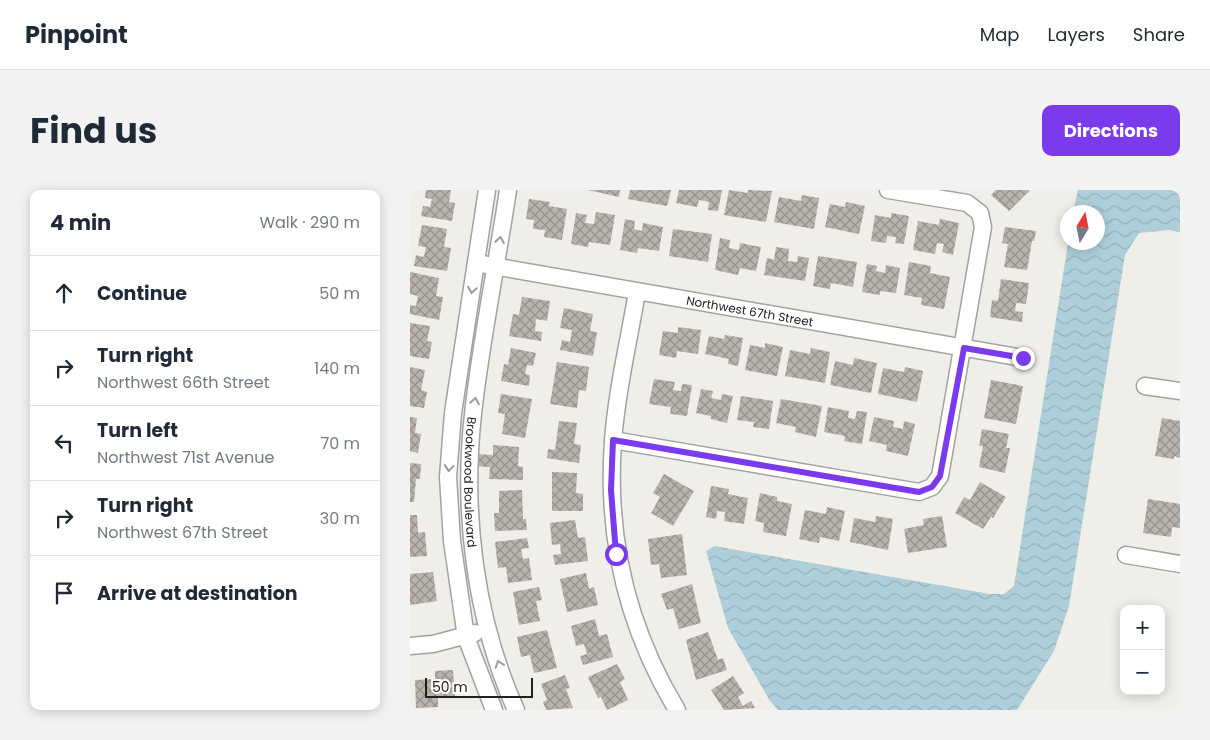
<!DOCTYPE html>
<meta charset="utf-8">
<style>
:root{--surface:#fff;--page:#f2f2f3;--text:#1f2937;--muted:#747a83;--line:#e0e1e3;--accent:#7c3aed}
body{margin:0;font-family:Poppins,sans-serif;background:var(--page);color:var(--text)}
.controls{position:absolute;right:15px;bottom:15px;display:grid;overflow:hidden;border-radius:10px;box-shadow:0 2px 12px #0003}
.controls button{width:45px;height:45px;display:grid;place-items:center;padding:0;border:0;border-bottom:1px solid var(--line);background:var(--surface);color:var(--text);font:25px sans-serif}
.compass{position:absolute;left:650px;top:15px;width:45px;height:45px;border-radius:50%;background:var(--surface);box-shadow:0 2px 12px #0003;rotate:10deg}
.scale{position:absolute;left:15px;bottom:12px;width:108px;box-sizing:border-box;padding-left:5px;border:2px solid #212121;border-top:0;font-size:14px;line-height:18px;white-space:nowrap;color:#212121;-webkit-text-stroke:4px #fff;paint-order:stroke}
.stop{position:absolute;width:15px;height:15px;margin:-11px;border:4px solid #7c3aed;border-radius:50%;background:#fff}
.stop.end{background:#7c3aed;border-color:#fff;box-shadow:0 1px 5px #0008}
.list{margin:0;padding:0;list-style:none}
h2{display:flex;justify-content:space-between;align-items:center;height:65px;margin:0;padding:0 20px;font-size:21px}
h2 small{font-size:16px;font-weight:400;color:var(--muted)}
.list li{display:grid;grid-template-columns:32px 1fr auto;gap:15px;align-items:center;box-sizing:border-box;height:75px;padding:0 20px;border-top:1px solid var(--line)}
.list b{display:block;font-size:19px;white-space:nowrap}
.list p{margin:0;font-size:16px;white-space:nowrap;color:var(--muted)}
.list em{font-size:16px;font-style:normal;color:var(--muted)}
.icon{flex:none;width:28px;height:28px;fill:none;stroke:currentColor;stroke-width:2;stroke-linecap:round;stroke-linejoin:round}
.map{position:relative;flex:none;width:770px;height:520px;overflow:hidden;border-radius:10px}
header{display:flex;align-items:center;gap:30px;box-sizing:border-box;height:70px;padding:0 25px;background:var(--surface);border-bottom:1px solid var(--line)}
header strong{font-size:24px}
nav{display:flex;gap:28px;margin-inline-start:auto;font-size:18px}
.intro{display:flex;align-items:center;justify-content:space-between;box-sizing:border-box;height:120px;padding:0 30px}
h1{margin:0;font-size:35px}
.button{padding:12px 22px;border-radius:10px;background:var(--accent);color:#fff;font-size:18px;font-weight:700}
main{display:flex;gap:30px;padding:0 30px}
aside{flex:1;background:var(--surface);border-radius:10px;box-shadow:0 2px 12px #0003}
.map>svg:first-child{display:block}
.water{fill:url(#water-waves)}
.building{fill:url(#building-cross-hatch)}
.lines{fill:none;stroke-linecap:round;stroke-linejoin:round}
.minor-casing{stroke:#a2a2a2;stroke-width:19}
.minor{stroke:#fff;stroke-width:16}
.oneway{stroke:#9b9b9b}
.route{stroke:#7c3aed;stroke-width:6}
.labels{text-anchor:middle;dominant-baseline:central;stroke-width:5;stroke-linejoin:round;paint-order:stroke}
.street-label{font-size:12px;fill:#212121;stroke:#fff}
</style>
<header>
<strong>Pinpoint</strong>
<nav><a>Map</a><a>Layers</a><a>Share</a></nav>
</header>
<div class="intro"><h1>Find us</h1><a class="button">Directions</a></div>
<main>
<aside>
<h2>4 min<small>Walk · 290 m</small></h2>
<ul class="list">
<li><svg class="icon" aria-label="ahead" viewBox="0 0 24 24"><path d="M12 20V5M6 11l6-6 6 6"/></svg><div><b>Continue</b></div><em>50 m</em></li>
<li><svg class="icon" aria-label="right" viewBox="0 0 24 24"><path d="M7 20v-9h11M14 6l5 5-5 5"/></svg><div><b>Turn right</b><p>Northwest 66th Street</p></div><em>140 m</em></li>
<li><svg class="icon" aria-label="left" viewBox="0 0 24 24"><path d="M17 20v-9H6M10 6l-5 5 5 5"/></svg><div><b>Turn left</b><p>Northwest 71st Avenue</p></div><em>70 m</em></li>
<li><svg class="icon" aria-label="right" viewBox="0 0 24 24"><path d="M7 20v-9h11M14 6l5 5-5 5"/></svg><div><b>Turn right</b><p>Northwest 67th Street</p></div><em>30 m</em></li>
<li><svg class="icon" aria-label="arrive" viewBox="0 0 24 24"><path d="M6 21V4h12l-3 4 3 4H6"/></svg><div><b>Arrive at destination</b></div></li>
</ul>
</aside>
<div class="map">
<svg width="770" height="520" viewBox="0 0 770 520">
<defs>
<pattern id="water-waves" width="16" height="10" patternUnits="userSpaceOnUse" patternTransform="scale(1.25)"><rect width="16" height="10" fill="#aecfd9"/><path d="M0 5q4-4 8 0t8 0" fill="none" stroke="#95b1ba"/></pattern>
<pattern id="building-cross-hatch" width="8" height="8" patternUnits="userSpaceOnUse" patternTransform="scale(1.25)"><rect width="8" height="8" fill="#b9b3ae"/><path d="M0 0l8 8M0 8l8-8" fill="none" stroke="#96918d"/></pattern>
</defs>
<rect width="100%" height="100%" fill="#f0eee9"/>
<path class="water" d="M668,0h102v42l-11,-2 -30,3 -14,22 -56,351 -15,45 -37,59h-239l-8,-9 -42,-73 -22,-77 8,-5 276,48h14l10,-8 54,-343 30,-1v-30h-25z"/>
<path class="building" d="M16,0h25l-2,12 6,1 -3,18 -31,-5 2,-10 7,1 2,-8 -7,-1z
M178,0h32l-1,7z
M220,0h41l-4,16 -39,-7z
M269,0h43l-4,21 -10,-1 1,-8 -10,-2 -2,7 -21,-4z
M319,0l19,3v-3l24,1 -6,31 -42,-7z
M586,0h34l-21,21 -18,-16z
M392,5l17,3 -5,31 -40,-7 5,-25 22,4z
M119,9l21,3 -1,4 18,3 -5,31 -18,-3 1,-7 -12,-1 1,-9 -8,-1z
M436,12l19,4 -6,28 -34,-7 5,-23 15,3z
M186,22l19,3 -5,30 -21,-3 -1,5 -17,-3 5,-31 11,2 -2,8 9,1z
M481,23l18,3 -5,28 -9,-1 1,-6 -9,-1 -1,7 -15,-2 4,-26 16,3z
M215,29l10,2 -1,8 8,2 1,-8 20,4 -4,24 -21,-3 -1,5 -17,-3z
M530,29l19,4 -6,32 -11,-3 2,-8 -7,-1 -2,11 -22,-4 5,-29 21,4z
M12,35l25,4 -3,18 7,1 -4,23 -33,-5 2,-11 8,2 2,-10 -8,-1z
M595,37l31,4 -2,10h-2l-5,29 -23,-3 4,-23 -6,-1z
M263,39l39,5 -4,28 -39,-6z
M310,48l10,2 -1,8 10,2 1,-7 21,4 -5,24 -16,-3 -2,7 -23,-5z
M366,57l13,2 -1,12 9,1 1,-6 11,2 -4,23 -41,-6 3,-17 7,2z
M408,66l39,6 -4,25 -22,-4 -1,6 -17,-3z
M499,72l22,4 -1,7 20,4 -6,32 -23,-4 1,-7 -18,-3z
M457,74l10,2 -1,5 9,2 1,-8 14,3 -4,25 -16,-2v4l-18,-3z
M0,82l29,6 -3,18 7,1 -4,23 -29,-6v-9l6,1 2,-10 -8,-2z
M591,89l28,4 -3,21 -10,-1 -1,8 8,1 -1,10 -32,-5 2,-17 6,1z
M112,107l28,4 -3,20 -11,-2 -1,12 7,1 -1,9 -32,-5 4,-22 6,1z
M154,118l29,6 -3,17 7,1 -4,24 -33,-6 2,-10 8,2 2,-12 -12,-2z
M0,133l20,3 -3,15 5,1 -3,17 -19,-3z
M268,137l23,3 -3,24 -21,-3 -1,7 -17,-3 4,-24 15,2z
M315,145l18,3 -5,28 -10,-2 1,-5 -24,-5 4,-18 15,3z
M355,153l18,4 -6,29 -32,-6 5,-25 15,3z
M101,158l25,5 -3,13 -6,-1 -2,9 5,1 -1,11 -28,-5 3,-17 4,1z
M401,158l19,4 -5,31 -40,-7 5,-26 20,4z
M444,168l23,5 -6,30 -41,-8 5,-24 18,4z
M147,172l32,5 -3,24 -7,-1 -2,18 -27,-4z
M0,177l15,3 -4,20 6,2 -3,16 -14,-2z
M495,177l18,4 -6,31 -39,-8 5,-26 21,4z
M244,189l21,3 -2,8 8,1 1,-7 10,1 -5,31 -17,-2 1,-7 -22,-3z
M581,190l32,6 -7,38 -32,-6z
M291,199l12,2 -2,7 10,2 1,-6 11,2 -6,27 -16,-4v-3l-15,-3z
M91,204l31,5 -7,39 -23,-4 3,-20 -7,-1z
M331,206l32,5 -4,28 -16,-2 1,-5 -17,-2z
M371,209l41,7 -6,31 -21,-5 1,-5 -20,-4z
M418,217l21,4 -1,7 7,1 2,-8 10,1 -5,32 -18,-3 1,-5 -21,-4z
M0,227l7,1 -2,15 6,1 -3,19 -8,-2z
M464,227l20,4 -1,6 10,2 1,-8 11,3 -7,32 -22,-5 1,-6 -18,-4z
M752,228l18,3v37l-6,-2v3l-19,-3z
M149,231l18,2 -3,21 7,1 -2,18 -32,-5 1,-9 7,1z
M572,239l27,5 -3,14h4l-5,25 -26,-6 4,-21h-4z
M83,255l26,2 -1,19 5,1v13l-34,-1 1,-12 -16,-1 1,-12 18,1z
M0,273l11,1 -1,15h-4l-2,23h-4z
M142,282l25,1 -1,20 7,1v17h-31z
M254,284l30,17 -21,35 -22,-13 9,-16 -7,-4z
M570,292l26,15 -13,21 -2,-1 -8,12 -28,-16 9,-16 6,3z
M301,296l18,3 -1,5 20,4 -4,26 -20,-3 1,-9 -8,-1 -1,8 -10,-2z
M112,300l1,29h3l1,11 -32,1 -1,-18h5v-22z
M350,303l17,4v4l15,3 -6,32 -23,-4 1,-9 -9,-2z
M738,309l32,5v24l-8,-1 -1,10 -28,-4z
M417,317l18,4 -6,30 -19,-4 -1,6 -20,-4 6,-29 21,4z
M0,325h7l1,18 7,-1 2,24 -17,1z
M466,326l17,3 -5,31 -38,-8 4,-24 21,4z
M532,326l5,31 -39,6 -4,-24 20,-4 -1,-6z
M165,330l3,18 7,-1 3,24 -33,4 -2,-10 8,-1 -1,-10 -8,1 -2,-22z
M272,344l5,41 -26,3 -2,-14 -8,1 -3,-26z
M117,348l2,10 -8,1 2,10 6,-1 3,22 -24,3 -2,-16 -8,1 -3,-26z
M23,382l4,29 -27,4v-31z
M176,383l3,16 5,-2 4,18 -31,7 -7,-33z
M282,394l9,39 -22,6 -6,-21 -6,2 -6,-16z
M129,397l3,13 -6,1 4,20 -21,4 -6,-33z
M185,429l4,17 8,-2 6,23 -30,8 -3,-9 7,-2 -3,-10 -8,2 -5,-20z
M137,440l10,38 -23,5 -4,-18 -9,2 -4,-20z
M298,442l10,28 5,-2 4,12 -31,10 -10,-40z
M207,474l8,15 -5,3 8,18 -21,10 -6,-13 -3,1 -10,-21z
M43,480l2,27 -17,1v9l-22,1 -1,-28 20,-1v-8z
M155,485l5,13 -4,1 7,19 -27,2 -3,-8 4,-2 -6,-16z
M323,486l11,17 -6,4 5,9 8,-5 4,7 -31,2 -13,-20z"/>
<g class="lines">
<defs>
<g id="minor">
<path d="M77,0l-34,223 -5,64 4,64 14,96 28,73"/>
<path id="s1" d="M98,0c-11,74 -27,150 -35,224 -11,99 2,205 43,296"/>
<path id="s2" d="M66,73l547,95"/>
<path d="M227,102c-8,48 -21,102 -24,150 -7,96 14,185 64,268"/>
<path d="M735,196l35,5"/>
<path d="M203,250l306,52 13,-5 8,-11 43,-249 -3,-14 -13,-10 -79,-13"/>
<path d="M716,365l54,9"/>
<path d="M0,456l23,-2 42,-11"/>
</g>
</defs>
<use href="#minor" class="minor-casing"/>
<use href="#minor" class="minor"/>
</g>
<defs><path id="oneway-chevron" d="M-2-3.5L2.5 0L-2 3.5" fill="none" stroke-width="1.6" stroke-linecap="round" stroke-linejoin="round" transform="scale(1.25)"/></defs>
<g class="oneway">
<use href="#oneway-chevron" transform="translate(90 50) rotate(-81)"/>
<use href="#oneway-chevron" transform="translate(62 100) rotate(99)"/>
<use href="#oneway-chevron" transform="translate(65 211) rotate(-81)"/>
<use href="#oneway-chevron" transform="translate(39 278) rotate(95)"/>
<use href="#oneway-chevron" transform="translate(89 474) rotate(-109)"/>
</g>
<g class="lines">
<path class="route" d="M206,364l-5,-64 2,-50 306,52 13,-5 8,-11 24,-128 59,10"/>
</g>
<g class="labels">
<g class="street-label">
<text stroke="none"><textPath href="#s2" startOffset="278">Northwest 67th Street</textPath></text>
<text stroke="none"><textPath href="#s1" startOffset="295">Brookwood Boulevard</textPath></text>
</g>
</g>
</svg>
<div class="controls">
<button>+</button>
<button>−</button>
</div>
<svg class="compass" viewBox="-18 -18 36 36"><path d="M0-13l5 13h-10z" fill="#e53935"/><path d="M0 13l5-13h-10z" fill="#747a83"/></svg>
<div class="scale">50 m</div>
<div class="stop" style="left:206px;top:364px"></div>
<div class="stop end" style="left:613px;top:168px"></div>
</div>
</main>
